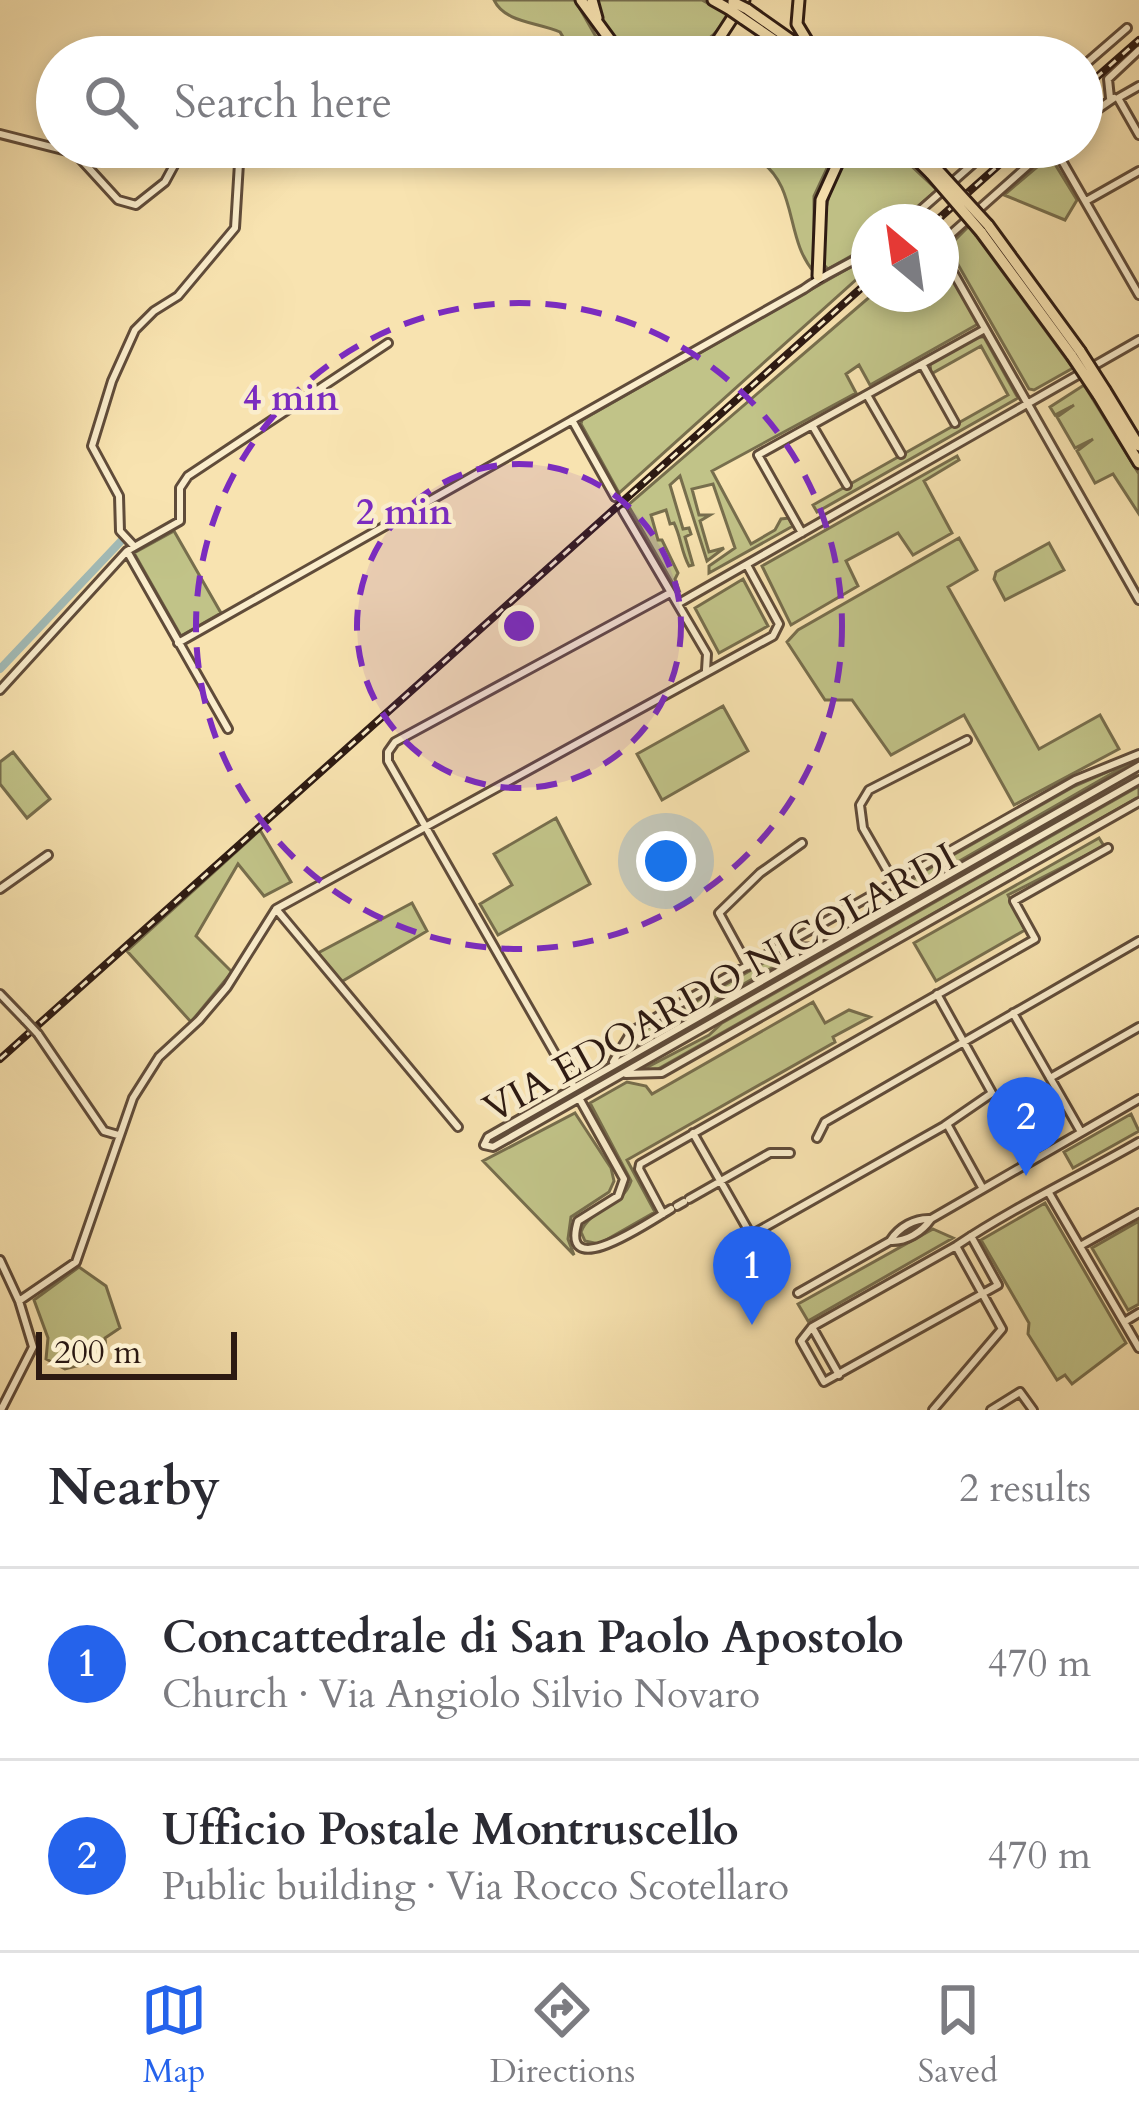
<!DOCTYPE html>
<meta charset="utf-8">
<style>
:root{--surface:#fff;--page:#f2f2f3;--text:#2b2b33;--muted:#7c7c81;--line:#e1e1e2;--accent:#2563eb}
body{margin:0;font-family:Cardo,serif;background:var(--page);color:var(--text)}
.compass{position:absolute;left:851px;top:204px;width:108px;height:108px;border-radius:50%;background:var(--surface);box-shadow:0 6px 18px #0003;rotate:331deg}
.scale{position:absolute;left:36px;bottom:30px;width:201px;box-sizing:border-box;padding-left:12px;border:6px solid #2d1a12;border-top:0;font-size:33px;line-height:42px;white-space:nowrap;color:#2d1a12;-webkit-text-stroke:9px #faedcc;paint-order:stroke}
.you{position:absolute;left:666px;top:861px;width:42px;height:42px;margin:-30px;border:9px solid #fff;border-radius:50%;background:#1a73e8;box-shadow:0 0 0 18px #1a73e833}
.badge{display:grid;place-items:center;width:78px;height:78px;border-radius:50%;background:var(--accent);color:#fff;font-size:39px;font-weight:700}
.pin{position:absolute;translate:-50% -99px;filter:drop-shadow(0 3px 6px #0008)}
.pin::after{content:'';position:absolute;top:63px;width:42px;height:36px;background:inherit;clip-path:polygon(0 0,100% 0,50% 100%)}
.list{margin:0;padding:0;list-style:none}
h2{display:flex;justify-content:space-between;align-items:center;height:156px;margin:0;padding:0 48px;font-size:51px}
h2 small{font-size:39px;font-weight:400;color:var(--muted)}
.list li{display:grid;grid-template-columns:78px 1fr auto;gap:36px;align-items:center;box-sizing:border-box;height:192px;padding:0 48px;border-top:3px solid var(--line)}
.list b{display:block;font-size:45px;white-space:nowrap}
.list p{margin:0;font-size:39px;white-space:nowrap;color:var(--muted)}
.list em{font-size:39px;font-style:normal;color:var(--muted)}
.icon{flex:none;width:66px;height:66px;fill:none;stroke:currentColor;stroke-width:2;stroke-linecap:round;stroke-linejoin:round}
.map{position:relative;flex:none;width:1139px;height:1410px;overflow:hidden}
.search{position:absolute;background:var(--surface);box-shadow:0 6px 18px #0003;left:36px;right:36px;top:36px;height:132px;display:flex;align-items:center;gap:30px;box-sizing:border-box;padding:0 42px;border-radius:66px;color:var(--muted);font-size:45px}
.sheet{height:540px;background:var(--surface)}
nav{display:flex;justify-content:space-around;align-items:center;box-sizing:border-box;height:168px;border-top:3px solid var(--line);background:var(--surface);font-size:33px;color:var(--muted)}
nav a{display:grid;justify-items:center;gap:6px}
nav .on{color:var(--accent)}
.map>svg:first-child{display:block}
.green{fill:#c1c388;stroke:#776e4d;stroke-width:3}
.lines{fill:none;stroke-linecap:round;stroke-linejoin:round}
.canal{stroke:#a2bbb7;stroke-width:8}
.minor-casing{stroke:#604c3a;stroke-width:12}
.trunk-casing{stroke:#2d1a12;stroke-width:15}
.minor{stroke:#faedcc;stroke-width:6}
.trunk{stroke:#f8e3b0;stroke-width:9}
.rail-casing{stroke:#2d1a12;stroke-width:8}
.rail{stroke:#faedcc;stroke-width:3;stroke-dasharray:9;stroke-linecap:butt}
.minor-bridge-casing{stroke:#604c3a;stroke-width:12;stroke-linecap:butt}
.trunk-bridge-casing{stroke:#2d1a12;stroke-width:15;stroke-linecap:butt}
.minor-bridge{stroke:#faedcc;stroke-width:6}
.trunk-bridge{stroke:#f8e3b0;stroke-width:9}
.ring{fill:none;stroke:#7b2cbf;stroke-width:6;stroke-dasharray:21 15}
.labels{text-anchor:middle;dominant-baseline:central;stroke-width:9;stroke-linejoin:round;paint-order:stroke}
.street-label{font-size:39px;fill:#2d1a12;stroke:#faedcc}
.centre{fill:#7b2cbf;stroke:#faedcc;stroke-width:6}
.ring-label{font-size:36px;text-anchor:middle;font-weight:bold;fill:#7b2cbf;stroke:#faedcc;stroke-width:9;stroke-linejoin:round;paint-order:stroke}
</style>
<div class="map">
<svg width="1139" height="1410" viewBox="0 0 1139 1410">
<rect width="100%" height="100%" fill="#f8e3b0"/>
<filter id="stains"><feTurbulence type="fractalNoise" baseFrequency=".00167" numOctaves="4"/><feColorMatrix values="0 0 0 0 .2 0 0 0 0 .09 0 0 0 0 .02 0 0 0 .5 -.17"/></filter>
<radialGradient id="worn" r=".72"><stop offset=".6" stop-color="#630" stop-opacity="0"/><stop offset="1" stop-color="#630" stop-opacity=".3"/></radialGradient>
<path class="green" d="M494,0h81l20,35 24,22c-27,0 -46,1 -59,-25 -22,-10 -55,-9 -66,-32z
M595,0h107l27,15c-37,60 -114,58 -134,-15z
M777,147h60l-23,49v76c-29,-33 -16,-85 -54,-111z
M857,147h34l46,43 -37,32h-31v24l-41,23 -4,-4c0,-51 -2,-77 33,-118z
M1050,156l27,44 -12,20 -61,-25z
M969,226l104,142 -39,22 -5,-1 -81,-142z
M941,258l37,66 -108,61 -11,-20 -13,9 10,19 -144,78 39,73 24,-14 6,-11 8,-1 4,8 -84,47v-7l26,-18 -22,-64 -21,5 7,26h11l-10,6 9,31 15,-4 -17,13 -27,-85 -10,9 13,44 6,-1 2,6 -6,3 8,28 -4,1c-8,-15 -8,-29 -15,-43l-4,1 -4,-14 -15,5 7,25h4l16,33 -3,6 4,11 -3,-1 -48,-84 245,-211h68z
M861,261l8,7 -250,225 -38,-69 1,-4z
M977,337h7l34,61 -201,114 -4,-7 195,-110 -27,-49 -50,28 -1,-11z
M1084,385l55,89v40l-26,-40 -18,9 -18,-32 16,-12 -18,9 -18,-31 17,-12 -19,10 -5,-8z
M957,456l2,4 -35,21 28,52 -39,22 -15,-22 -52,28 12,25 -67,39 -29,-59z
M174,531l47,82 -40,23 -47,-83z
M959,538l18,32 -29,17 91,162 61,-34 19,34 -105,56 -50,-90 -73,40 -39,-55h-27l-38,-58 11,-12z
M1049,543l15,27 -59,30 -11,-21 2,-7z
M743,579l25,47 -49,27 -24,-45z
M723,706l25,45 -86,49 -25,-46z
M13,752l37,47 -23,19 -27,-34v-22z
M1139,758l-232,133 9,-15 157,-89z
M1139,786v11l-481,272 -18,2 69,-36 13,-12z
M556,818l34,66 -92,51 -18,-31 32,-19 -18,-31z
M260,830l31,52 -27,14 -26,-32 -42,72 36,36 -41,50 -64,-71z
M1099,838l5,8 -96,49 17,35 -89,51 -22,-38z
M412,903l15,28 -86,51 -23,-29z
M783,952h17l-88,50 -31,13 -16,14 -38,21 11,-16z
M813,1002l12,21 24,-13 21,7 -37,20 2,5 -208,118 28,52 -56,32 -14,-3 -4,-9c9,-24 41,-24 50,-51l-41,-78 37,-21 19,4 6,8z
M575,1113l36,55 3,13 -5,11 -38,25 -3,22 6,16 -91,-94z
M1131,1114l8,17 -66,37 -9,-16z
M1045,1203l81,140 -54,41 -7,-9 -8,5 -29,-46 1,-11 -48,-83z
M1139,1221v83l-11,6 -36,-62z
M933,1229l20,9 -145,83 -10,-17z
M79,1267l27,19 14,42 -15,10 1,11 -17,14 -24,6 -19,-10 2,-21 -14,-38z"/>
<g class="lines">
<path class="canal" d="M0,669l123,-130"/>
<defs>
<path id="minor" d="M384,57h1
M1082,67l45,-39
M1139,86l-21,12 21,37
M1110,98l-2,-19 31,-29
M1082,120l32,-22
M0,134l75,19 43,47 18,5 29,-23 19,-35
M1054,147l85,148
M1086,201l53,-30
M907,222l85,-75
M941,243l108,-96
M941,251l198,349
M922,364l33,59
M867,395l34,59
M572,420l43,77
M812,425l35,60
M623,511l84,143 -1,16
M802,533l-44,-78 227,-126
M133,545l-13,-14 -1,-35 -27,-50 20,-65 23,-51 19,-19 24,-15 57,-68 5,-81
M127,551l101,178
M679,603l460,-263
M178,643l626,-354c20,-15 43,-23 65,-38
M0,690l127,-139 53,-30v-33l8,-12 200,-133
M1139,766l-651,371 -4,8 9,2 646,-367
M894,882l-31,-54 -3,-23 9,-15 98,-50
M0,889l48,-34
M896,903l12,-26
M276,909l182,218
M787,946l29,2
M748,966l-29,-53 41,-40 42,-30
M0,994l25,26
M1013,1013l68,119
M38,1034l66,97 14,4
M613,1062l19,-31 443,-251 64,-26
M626,1074l36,-1 477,-271
M1050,1078l89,-51
M574,1087l-186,-326v-9l7,-10 275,-149
M579,1098l45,81 -6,17 -40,25c-20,65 77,-3 93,-12
M947,1124l36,65
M693,1133l58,102 193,-109 48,-33 -55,-99
M817,1138l8,-16 314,-181
M1049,1193l90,155
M689,1199l81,-46h20
M677,1206l7,-4
M663,1214l-24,-45 1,-5 395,-225 -21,-38 94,-53
M931,1219c-16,-1 -32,8 -41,22 16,1 32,-9 41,-22l208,-120
M971,1236l27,49 -174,97 -23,-41 11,-14 144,-81c58,-39 122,-69 183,-104
M1080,1246l59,-33
M0,1260l19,41 14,46 -32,63
M798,1293l92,-52
M19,1301l57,-39 57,-164 26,-41 40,-37 28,-33 49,-78 497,-273 6,-12 -32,-59
M1124,1322l15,-9
M812,1327l27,48
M933,1410l69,-81 -46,-83
M991,1410l29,-18 13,18"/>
<path id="trunk" d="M581,0l30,41 22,16
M592,0l5,18
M713,0l16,9
M799,0l-2,24 20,33
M747,9l68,48
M742,18l57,39
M695,57l21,-14 28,-43
M904,147l27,27
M916,147l21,22
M988,225l92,126
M981,232l91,124
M818,276l3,-76 24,-53
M1105,390l34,56
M1098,395l41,68"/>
</defs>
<use href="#minor" class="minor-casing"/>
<use href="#trunk" class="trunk-casing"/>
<use href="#minor" class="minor"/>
<use href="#trunk" class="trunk"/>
<defs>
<path id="rail" d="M1082,90l57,-50
M935,222l84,-75
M0,1059l869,-778"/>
</defs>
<use href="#rail" class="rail-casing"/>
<use href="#rail" class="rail"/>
<defs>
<path id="minor-bridge" d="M25,1020l13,14"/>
<path id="trunk-bridge" d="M733,2l14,7
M729,9l13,9
M937,169l51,56
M931,174l50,58
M1080,351l25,39
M1072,356l26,39"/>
</defs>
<use href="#minor-bridge" class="minor-bridge-casing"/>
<use href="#trunk-bridge" class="trunk-bridge-casing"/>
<use href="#minor-bridge" class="minor-bridge"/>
<use href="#trunk-bridge" class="trunk-bridge"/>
</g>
<circle cx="519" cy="626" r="162" fill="#7b2cbf" fill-opacity=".12"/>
<g class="ring">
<circle cx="519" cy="626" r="162"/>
<circle cx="519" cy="626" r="323"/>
</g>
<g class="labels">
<g class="street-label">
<text transform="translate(720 983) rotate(-29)">VIA EDOARDO NICOLARDI</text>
</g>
</g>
<circle cx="519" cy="626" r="18" class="centre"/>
<g class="ring-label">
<text x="291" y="410">4 min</text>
<text x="404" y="524">2 min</text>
</g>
<rect width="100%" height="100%" filter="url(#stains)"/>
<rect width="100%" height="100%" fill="url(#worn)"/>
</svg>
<svg class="compass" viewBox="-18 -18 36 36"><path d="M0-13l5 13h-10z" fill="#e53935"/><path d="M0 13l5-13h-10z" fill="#7c7c81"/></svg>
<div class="scale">200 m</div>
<div class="you"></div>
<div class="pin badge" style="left:752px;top:1325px">1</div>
<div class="pin badge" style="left:1026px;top:1176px">2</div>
<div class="search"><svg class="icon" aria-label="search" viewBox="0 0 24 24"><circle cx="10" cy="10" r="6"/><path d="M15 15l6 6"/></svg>Search here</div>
</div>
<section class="sheet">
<h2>Nearby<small>2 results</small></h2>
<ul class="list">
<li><span class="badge">1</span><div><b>Concattedrale di San Paolo Apostolo</b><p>Church · Via Angiolo Silvio Novaro</p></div><em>470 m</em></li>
<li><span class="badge">2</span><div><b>Ufficio Postale Montruscello</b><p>Public building · Via Rocco Scotellaro</p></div><em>470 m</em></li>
</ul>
</section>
<nav>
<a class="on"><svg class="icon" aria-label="map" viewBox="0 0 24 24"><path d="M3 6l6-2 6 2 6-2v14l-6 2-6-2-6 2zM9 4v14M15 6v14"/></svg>Map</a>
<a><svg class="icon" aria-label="directions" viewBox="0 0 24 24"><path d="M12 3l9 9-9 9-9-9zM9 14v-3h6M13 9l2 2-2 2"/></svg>Directions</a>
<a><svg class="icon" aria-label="saved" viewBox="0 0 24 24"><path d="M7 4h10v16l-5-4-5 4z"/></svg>Saved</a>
</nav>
